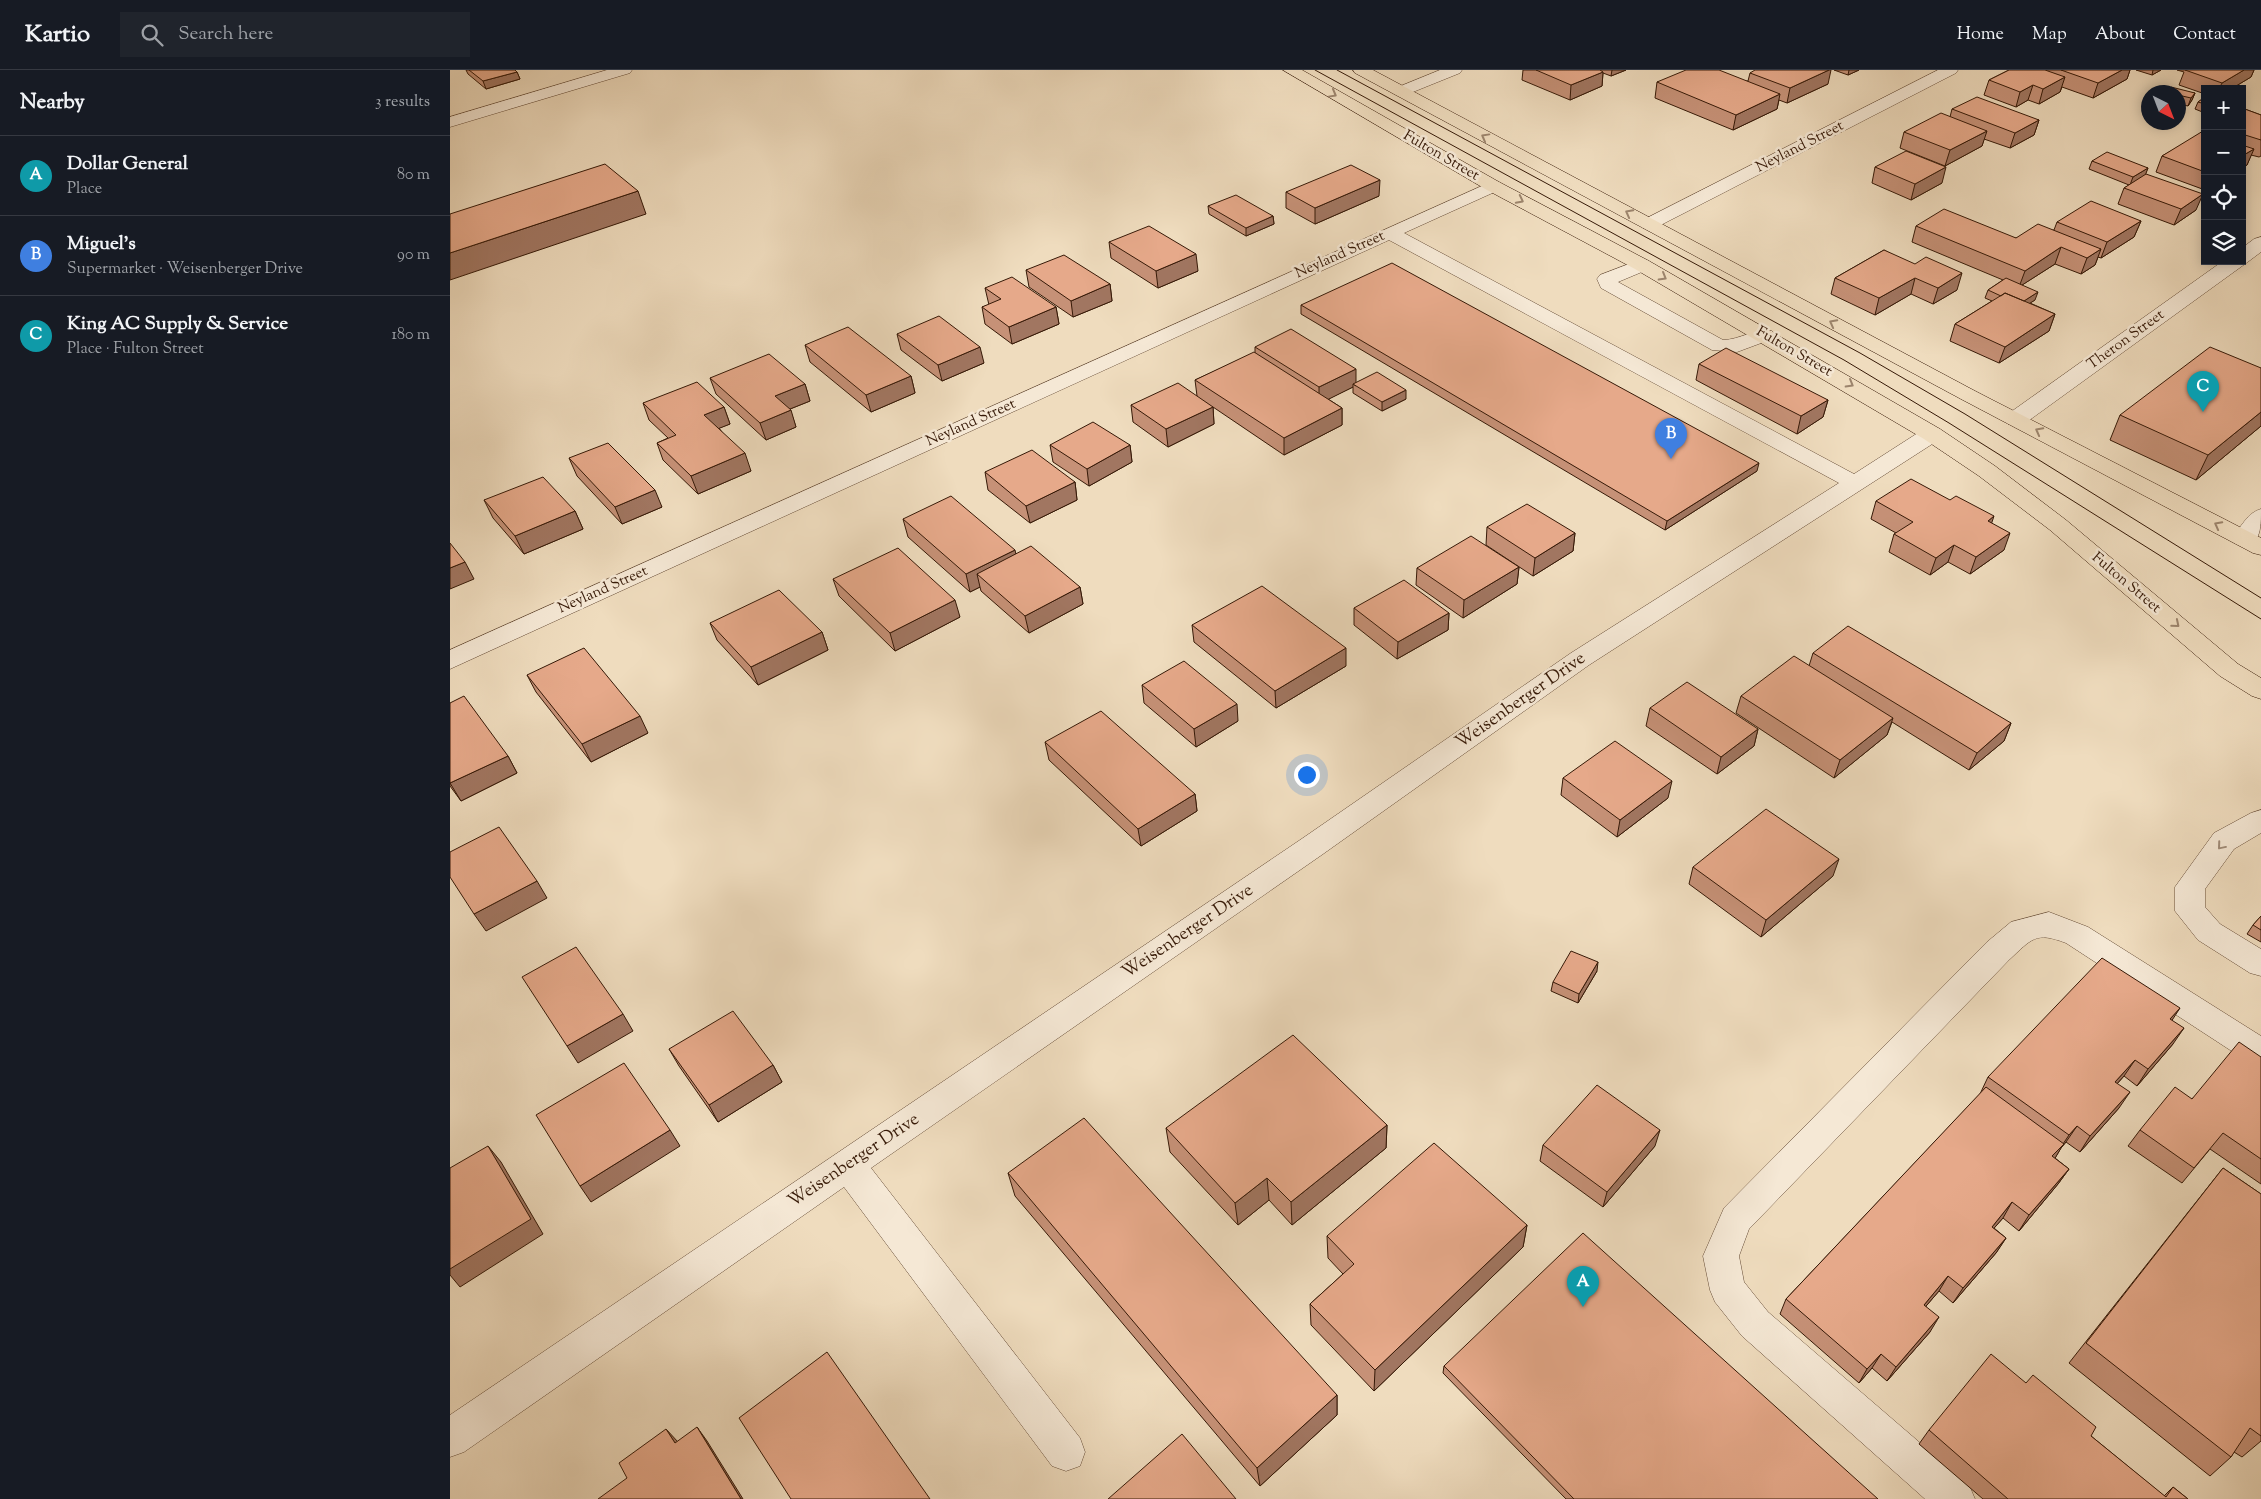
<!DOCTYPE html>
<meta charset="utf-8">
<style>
:root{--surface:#171b24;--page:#20242c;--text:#f1f3f6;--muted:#9ea1a6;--line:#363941;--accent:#c59692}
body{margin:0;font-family:"Sorts Mill Goudy",serif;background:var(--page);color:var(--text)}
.controls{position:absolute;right:15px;top:15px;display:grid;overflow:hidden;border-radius:0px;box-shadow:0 2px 12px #0003}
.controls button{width:45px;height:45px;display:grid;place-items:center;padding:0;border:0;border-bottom:1px solid var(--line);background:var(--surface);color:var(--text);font:25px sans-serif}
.compass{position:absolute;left:1691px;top:15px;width:45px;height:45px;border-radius:50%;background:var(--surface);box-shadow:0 2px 12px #0003;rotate:138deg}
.you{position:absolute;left:856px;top:704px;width:18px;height:18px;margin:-12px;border:4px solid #fff;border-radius:50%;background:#1a73e8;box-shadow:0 0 0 8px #1a73e833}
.badge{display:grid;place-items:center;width:32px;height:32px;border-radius:50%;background:var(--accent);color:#fff;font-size:16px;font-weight:700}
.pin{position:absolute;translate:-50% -41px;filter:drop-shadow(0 1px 2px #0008)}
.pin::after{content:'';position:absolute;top:26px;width:18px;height:15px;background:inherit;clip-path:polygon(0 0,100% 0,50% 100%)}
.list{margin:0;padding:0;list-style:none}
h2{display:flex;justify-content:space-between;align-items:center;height:65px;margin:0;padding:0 20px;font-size:21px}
h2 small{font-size:16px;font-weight:400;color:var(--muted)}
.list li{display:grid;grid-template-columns:32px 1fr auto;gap:15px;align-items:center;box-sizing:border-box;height:80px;padding:0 20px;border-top:1px solid var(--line)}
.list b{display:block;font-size:19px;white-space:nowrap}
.list p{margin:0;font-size:16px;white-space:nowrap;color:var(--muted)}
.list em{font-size:16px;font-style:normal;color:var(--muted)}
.icon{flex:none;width:28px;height:28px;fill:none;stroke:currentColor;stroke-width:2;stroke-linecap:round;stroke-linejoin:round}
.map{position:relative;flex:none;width:1811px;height:1429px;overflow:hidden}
header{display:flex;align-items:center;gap:30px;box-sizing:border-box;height:70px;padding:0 25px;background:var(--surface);border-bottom:1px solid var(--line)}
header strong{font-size:24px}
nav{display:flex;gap:28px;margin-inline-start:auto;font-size:18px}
.search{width:350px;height:45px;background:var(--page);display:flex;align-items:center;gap:12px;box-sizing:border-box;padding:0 18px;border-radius:0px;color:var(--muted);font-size:19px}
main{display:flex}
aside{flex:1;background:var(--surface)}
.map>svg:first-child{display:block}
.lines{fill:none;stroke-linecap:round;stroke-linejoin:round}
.minor-casing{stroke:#644a35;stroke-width:1}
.major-casing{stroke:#361907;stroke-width:1}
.minor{fill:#f5e8d5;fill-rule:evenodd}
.major{fill:#efdcbe;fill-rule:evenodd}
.tram{stroke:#361907;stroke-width:1}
.wall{fill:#c69177;stroke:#361907}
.shaded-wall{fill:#a17661;stroke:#361907}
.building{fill:#e6a98a;stroke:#361907}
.oneway{stroke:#9c846c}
.oneway2{stroke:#9f8b78}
.labels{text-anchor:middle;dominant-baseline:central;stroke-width:5;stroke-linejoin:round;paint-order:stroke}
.far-street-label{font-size:15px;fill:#361907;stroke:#f5e8d5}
.street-label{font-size:18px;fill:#361907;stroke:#f5e8d5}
</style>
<header>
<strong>Kartio</strong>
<div class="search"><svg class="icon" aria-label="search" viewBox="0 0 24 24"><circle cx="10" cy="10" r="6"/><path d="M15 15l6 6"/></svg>Search here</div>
<nav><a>Home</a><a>Map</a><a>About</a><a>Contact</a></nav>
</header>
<main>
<aside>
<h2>Nearby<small>3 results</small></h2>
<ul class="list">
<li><span class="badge" style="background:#0f9aa8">A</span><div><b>Dollar General</b><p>Place</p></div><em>80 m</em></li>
<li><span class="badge" style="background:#3f7fe0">B</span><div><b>Miguel's</b><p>Supermarket · Weisenberger Drive</p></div><em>90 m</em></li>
<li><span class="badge" style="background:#0f9aa8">C</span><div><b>King AC Supply &amp; Service</b><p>Place · Fulton Street</p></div><em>180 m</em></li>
</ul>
</aside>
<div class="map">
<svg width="1811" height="1429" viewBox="0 0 1811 1429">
<rect width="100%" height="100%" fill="#efdcbe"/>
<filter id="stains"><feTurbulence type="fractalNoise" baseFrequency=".004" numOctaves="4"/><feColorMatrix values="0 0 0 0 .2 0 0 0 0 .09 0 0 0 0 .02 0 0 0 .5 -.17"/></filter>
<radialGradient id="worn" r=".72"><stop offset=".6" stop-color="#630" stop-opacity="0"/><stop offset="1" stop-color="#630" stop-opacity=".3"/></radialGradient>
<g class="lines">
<defs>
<path id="minor" d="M157,0h25l-2,3 -180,54v-10z
M990,0h22l-2,3 -52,21 -6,2 -8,-5 2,-3z
M1488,0h20l-2,3 -301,155h-12l-3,-4 3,-4z
M1043,111l6,1 3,4 -3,4 -95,43 450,241 70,-45 8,-2 8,2 3,5 -3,5 -351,226 -266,189 -452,314 209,270 5,14 -5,14 -14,5 -14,-5 -208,-279 -380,265 -14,5v-42l853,-577 268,-185 268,-170 -450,-243 -939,429v-19z
M1811,167v15l-12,9 -225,163 -8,1 -8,-1 -3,-5 3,-5 215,-153h19v-13l12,-9z
M1192,189l7,2 2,4 -2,4 -31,13 105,58c17,0 33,-13 49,-9l3,4 -3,4 -35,13 -25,-2 -111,-62 -4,-9 3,-4z
M1811,439c0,19 0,42 -25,35l-4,-5c8,-11 16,-27 29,-30z
M1811,740v23l-27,16 -29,40v18l15,17 41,25v27l-11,-3 -52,-33 -23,-29v-24l39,-54 37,-20z
M1599,842l39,15 173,109v31l-11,-4 -184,-120c-31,-12 -34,-4 -57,17l-260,269 -10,27 5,26 24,30 201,173 6,14h-50l-183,-163 -27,-34 -5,-12 -7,-34 21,-48 263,-266 24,-20z"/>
<path id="major" d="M833,0h19l197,112 150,79 291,168 55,37 71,54 172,144 23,14v21l-9,-3 -32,-20 -170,-146 -71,-54 -55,-37 -289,-170 -148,-79z
M903,0h20l602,321 286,147v17l-8,-2 -292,-154 -606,-326z"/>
</defs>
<use href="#minor" class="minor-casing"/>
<use href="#major" class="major-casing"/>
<use href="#minor" class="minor"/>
<use href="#major" class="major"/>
<path class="tram" d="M865,0l529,290 105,63 312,196
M887,0l523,283 105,61 296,184"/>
</g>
<path class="wall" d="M16,0h49l2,2 3,7 -34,10 -18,-15z
M1073,0h103l-15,6 -8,-3 -1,13 -32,14 -48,-20z
M1384,0h25l-11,5z
M1559,0h121l-3,9 -34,19 -31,-11 -2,5 -21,12 -11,-4 -12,7 -32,-12 5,-15z
M1686,0h25l-9,5z
M1727,0h77l-3,7 -20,12h-26v5l-26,-9 5,-13z
M1300,3l78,11 -41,19 -8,-3 -2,9 -44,21 -78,-32 2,-16 91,-1z
M1728,22l17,1 -3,7 -4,6 -10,-2z
M1755,27v16l-10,-4 3,-7z
M1792,38l19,7v41l-2,1 -8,-2 -4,10 -5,3z
M1502,39l87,11 -5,15 -24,13 -26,-9 -2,7 -37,20 -45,-18 4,-16 46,-15z
M1755,62v58l-49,-18 6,-16z
M1642,91l56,7 -3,6 51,36 -22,15 -56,-21 6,-16 5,-3 -40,-16z
M1425,97l67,16 -31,17 -39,-17z
M836,122l93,4 -64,28 -29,-16z
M758,136l65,10 1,8 -28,12 -37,-22z
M1691,151l-7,16 -33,21 -3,-1 -3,8 -14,9 -26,-10 -33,21 13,15 -5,3 25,11 -6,17 -50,32 -49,-22 5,-17 37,-23 -7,-3 3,-8 15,-10 -91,-38 4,-16 100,12 38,-8 3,-8z
M659,172l89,29 -40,17 -47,-30z
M1434,180l73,40 -24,14 -22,-10 -36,21 -44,-21 4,-16z
M576,200l84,14 2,17 -39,16 -44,-30z
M535,218l71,19 3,17 -47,20 -27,-20 -3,-17 7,-2z
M851,235l456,166 -92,59 -364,-216z
M447,264l87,29 -42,18 -41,-31z
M355,275l106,31 4,17 -44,19 -61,-50z
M805,277l101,36 50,16 -24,12 -29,-18v-6l-25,12 14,9v17l-58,30 -71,-48 1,17 -46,23 -35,-25 -2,-17 66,-9 -2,-16 60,-27z
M1249,294l129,36 -5,17 -26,17 -101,-54z
M1811,298v58l-65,54 -86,-40 10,-25z
M260,308l95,6 5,17 -20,8 6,18 -30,13 -50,-46z
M193,333l81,4 6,17 -11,4 32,43 -53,23 -35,-34 -6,-17 11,-5 -19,-18z
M600,375h80l2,17 -43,24 -36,-24z
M119,388l93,49 -40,17 -45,-48z
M535,402l90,10 2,18 -47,23 -42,-33z
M34,430l91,11 8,18 -59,25 -31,-36z
M1426,431l116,22 12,27 -34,24 -22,-12 -18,13 -41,-23 5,-18 2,-1 -25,-14z
M453,449l113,35 64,33 3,17 -54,29 -48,-42 -1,-4 -10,5 -62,-55z
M1037,457l88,6 -2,18 -40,25 -47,-31z
M1069,497l-2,17 -54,34 -47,-33 1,-17z
M383,509l127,38 -65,34 -56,-55z
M904,538l95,5 -1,17 -51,29 -43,-34z
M260,553l112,9 6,18 -70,35 -41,-45z
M742,555l154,41 -70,42 -82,-66z
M1363,583l198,70 -7,18 -35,29 -77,-48 -5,13 -53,43 -98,-65 5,-17 68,-30z
M77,605l121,58 -57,29 -55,-70z
M692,615l96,36 -42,26 -52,-44z
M0,633l58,53 9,17 -56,28 -11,-15z
M1200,638l108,21 -4,17 -37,28 -71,-48z
M595,672l150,52 2,17 -56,35 -92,-86z
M1113,708l105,20 -51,39 -56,-42z
M1243,797l140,9 -72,61 -72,-53z
M1811,846v26l-14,-8 6,-9z
M1147,901l-19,32 -27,-12 2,-9z
M1722,951l1,23 -36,42 -13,-10 -7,8 2,24 -39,44 -14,-10 -5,6 -6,10 14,11 -11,15 -39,47 -16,-13 -9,10 12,10 -10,15 -43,50 -14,-12 -13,15 4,26 -43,49 -15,-13 -13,15 -79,-69 6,-15 194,-205 8,-17z
M219,979l104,16 9,17 -64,40 -39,-56z
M1811,987v127l-51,-35 -28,34 -54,-37 12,-16z
M937,1055l-1,23 -94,77 -23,-25 -31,25 -68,-73 -4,-24z
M1093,1075l112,1 -52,61 -63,-46z
M1773,1098l38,26v247l-19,16 -8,-5 -3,5 -21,19 -141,-113z
M558,1103l329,222v20l-77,71 -245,-290z
M1077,1155l-4,22 -149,144 -63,-66 -1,-21 33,-30 -15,-16 -1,-22z
M994,1296l434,133h-312l-123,-126z
M1479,1360l162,6 73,60 9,-9 15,12h-205l-64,-55z"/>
<path class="shaded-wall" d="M1162,0h14l-15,6z
M1379,0h2l-3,14 -41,19 3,-15z
M1399,0h10l-11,5z
M1672,0h8l-3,9 -34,19 5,-15z
M1703,0h8l-9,5z
M1794,0h10l-3,7 -20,12h-12l3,-6z
M67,2l3,7 -34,10 -3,-8z
M1153,2l-1,14 -32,14 1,-15z
M1615,7l-5,15 -21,12 4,-15z
M1583,15l-5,15 -12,7 4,-15z
M1745,23l-3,7 -4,6 3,-8z
M1330,24l-3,15 -44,21 3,-15z
M1589,50l-5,15 -24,13 5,-15z
M1537,61l-5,15 -37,20 5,-16z
M1804,79l-7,16 -5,3v-12z
M1496,97l-4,16 -31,17 4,-16z
M1698,98l-3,8 -15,9 3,-8z
M930,110l-1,16 -64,28v-16z
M188,121l8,23 -196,66v-27z
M1753,124l-7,16 -22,15 7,-16z
M823,146l1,8 -28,12v-8z
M1691,151l-7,16 -33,21 6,-16z
M1611,177l-6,17 -36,23 6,-16z
M1651,179l-6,16 -14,9 6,-16z
M746,184l2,17 -40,17 -2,-17z
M1512,203l-5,17 -24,14 5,-16z
M1465,208l-4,16 -36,21 4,-17z
M660,214l2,17 -39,16 -2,-16z
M1588,222l-3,8 -19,12 3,-8z
M606,237l3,17 -47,20 -3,-17z
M1605,244l-6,17 -50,32 6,-16z
M530,277l4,16 -42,18 -4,-16z
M906,299v17l-3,-2v3l-34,17v-17z
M461,306l4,17 -44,19 -5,-17z
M355,314l5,17 -30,12 -5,-17z
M956,320v9l-24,12v-9z
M1378,330l-5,17 -26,17 4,-18z
M274,337l6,17 -20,8 -6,-17z
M763,337l1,17 -46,23 -2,-18z
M892,338v17l-58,30v-17z
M341,340l5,17 -30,13 -6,-17z
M1811,342v14l-65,54 12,-25z
M680,375l2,17 -43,24 -2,-17z
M295,383l6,18 -53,23 -7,-18z
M1309,393l-2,8 -92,59 2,-9z
M625,412l2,18 -47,23 -4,-17z
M205,420l7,17 -40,17 -7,-17z
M125,441l8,18 -59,25 -9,-18z
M1544,446l-6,18v-13z
M1125,463l-2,18 -40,25 2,-18z
M1560,463l-6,17 -34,24 6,-17z
M1504,475l-6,17 -18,13 6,-17z
M565,480l4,17 -42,7 3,13 -10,5 -4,-18z
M15,492l9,17 -24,10v-21z
M1069,497l-2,17 -54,34 1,-18z
M630,517l3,17 -54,29 -4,-17z
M505,530l5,17 -65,34 -5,-18z
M999,543l-1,17 -51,29 1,-17z
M372,562l6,18 -70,35 -7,-18z
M896,578v18l-70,42 -1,-17z
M787,634l1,17 -42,26 -2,-18z
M190,646l8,17 -57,29 -9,-18z
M1443,648l-6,17 -53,43 6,-18z
M1561,653l-7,18 -35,29 8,-17z
M1308,659l-4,17 -37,28 4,-17z
M58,686l9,17 -56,28 -11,-18z
M1222,711l-4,17 -51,39 3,-17z
M745,724l2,17 -56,35 -3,-17z
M1389,789l-6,17 -72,61 5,-17z
M87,811l10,17 -61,33 -12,-17z
M1148,892l-1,9 -19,32 1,-9z
M1730,938l-11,17 1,-6z
M173,944l10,17 -55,32 -11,-17z
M1734,958l-11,16 -36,42 11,-17z
M1685,990l-11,16 -20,22 11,-16z
M323,995l9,17 -64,40 -9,-17z
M1680,1022l-11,16 -39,44 10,-16z
M937,1055l-1,23 -94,77 -1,-23z
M1627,1056l-11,16 -5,6 -7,12 -2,-4 9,-9 8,-12z
M220,1060l10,16 -89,56 -11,-16z
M1210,1060l-5,16 -52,61 4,-15z
M38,1076l13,16 42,72 -83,53 -10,-12v-6z
M1619,1099l-11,15 -39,47 10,-16z
M817,1108l2,22 -31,25 -3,-22z
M1562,1132l-9,16 -21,24 10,-15z
M1077,1155l-4,22 -149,144 1,-21z
M1556,1168l-10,15 -43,50 10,-15z
M1498,1206l-9,15 -24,28 9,-14z
M1489,1247l-9,15 -43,49 9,-14z
M1431,1284l-9,14 -13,15 8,-14z
M887,1325v20l-77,71 -3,-18z
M247,1357l10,14 36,58h-2z
M216,1359l12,13 -3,1z"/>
<path class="building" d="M19,0h46l2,2 -34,9z
M1086,0h64l3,2 -32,13z
M1236,0h33l61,24 -44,21 -79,-33z
M1305,0h74l-39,18 -40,-15z
M1559,0h36l20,7 -22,12 -10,-4 -13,7 -31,-12z
M1611,0h61l-24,13z
M1735,0h59l-22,13z
M1721,17l24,6 -4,5 -13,-3v-3h-11z
M1527,27l62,23 -24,13 -63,-24z
M1755,27v7l-7,-2z
M1792,38l19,7v25l-19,-6z
M1491,43l46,18 -37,19 -46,-18z
M1753,61l2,1v40l-43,-16z
M1792,75l12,4 -12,7z
M1456,81l40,16 -31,17 -40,-17z
M1657,82l41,16 -15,9 -41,-16z
M155,94l33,27 -188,62v-39z
M901,95l29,15 -65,28 -29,-16z
M1696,104l57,20 -22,15 -57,-21z
M786,125l37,21 -27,12 -38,-22z
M1641,131l50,20 -34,21 -50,-20z
M1494,139l72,29 22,-14 63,25 -14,9 -26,-11 -36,24 -109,-45z
M699,156l47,28 -40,17 -47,-29z
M1434,180l31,14 11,-7 36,16 -24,15 -23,-10 -36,20 -44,-20z
M614,185l46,29 -39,17 -45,-31z
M942,193l367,200 -92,58 -366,-216z
M562,207l44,30 -47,20 -27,-20 19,-8 -16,-11z
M1556,208l32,14 -14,9 -19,-8 -4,3 -13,-6z
M1555,223l50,21 -50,33 -50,-23z
M489,246l41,31 -42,18 -41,-31z
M398,257l63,49 -45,19 -61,-50z
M841,259l65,40 -37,18 -64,-40z
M1760,277l51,21v44l-53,43 -88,-40z
M1276,278l102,52 -27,16 -102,-52z
M804,282l88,56 -58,30 -89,-58z
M319,284l36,30 -30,12 16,14 -31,13 -50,-45z
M927,302l29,18 -24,12 -29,-18z
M247,312l27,25 -20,8 41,38 -54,23 -34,-33 19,-8 -33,-32z
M728,313l35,24 -47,22 -35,-24z
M643,352l37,23 -43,24 -37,-24z
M158,373l47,47 -40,17 -46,-49z
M582,380l43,32 -49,24 -41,-34z
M93,407l32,34 -60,25 -31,-36z
M1461,409l39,21 6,-4 38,20 -6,5 22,12 -34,24 -22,-12 -18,13 -42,-24 19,-12 -37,-21z
M501,426l64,54 -49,24 -63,-55z
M1077,434l48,29 -40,25 -48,-31z
M1021,466l48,31 -55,33 -47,-32z
M0,473l15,19 -15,6z
M581,476l49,41 -55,29 -48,-42z
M448,478l57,52 -65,33 -57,-54z
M954,510l45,33 -51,29 -44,-34z
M812,516l84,62 -71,43 -83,-66z
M329,520l43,42 -71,35 -41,-44z
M1398,556l163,97 -34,30 -164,-100z
M134,578l56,68 -58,28 -55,-69z
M1344,586l99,62 -53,42 -99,-64z
M734,591l53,43 -43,25 -52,-44z
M1237,612l71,47 -37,28 -71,-49z
M14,626l44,60 -58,27v-80z
M651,641l94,83 -57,35 -93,-87z
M1165,671l57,40 -52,39 -57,-42z
M1316,739l73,50 -73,61 -73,-53z
M49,757l38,54 -63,33 -24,-37v-25z
M1811,846v14l-8,-5z
M126,877l47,67 -56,32 -45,-69z
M1121,881l27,11 -19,32 -26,-12z
M1652,888l78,50 -10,11 14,9 -36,41 -13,-9 -20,22 15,10 -40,44 -13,-10 -8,9 -81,-58z
M283,941l40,54 -64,40 -40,-56z
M843,965l94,90 -96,77 -24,-24 -32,25 -69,-75z
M1789,972l22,15v102l-38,-26 -29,35 -54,-38 35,-43 17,12z
M174,993l46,67 -90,56 -44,-71z
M1147,1015l63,45 -53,62 -64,-47z
M1536,1017l78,57 -12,12 17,13 -40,46 -17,-13 -20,25 14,11 -43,50 -15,-12 -24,29 15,12 -43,50 -15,-13 -14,15 -81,-70z
M634,1048l253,277 -80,73 -249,-295z
M984,1073l93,82 -152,145 -65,-66 44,-40 -27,-28z
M38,1076l43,73 -81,50v-101z
M1773,1098l38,26v242l-11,-8 -19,29 -145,-114z
M1133,1163l295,266h-304l-130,-133z
M377,1282l103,147h-139l-52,-81z
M1541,1284l35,29 7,-8 63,52 -5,9 75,61 7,-10 15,12h-180l-79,-69z
M247,1357l44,72h-143l29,-21 -8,-15 47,-34 9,14z
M732,1364l54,65h-128z"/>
<defs><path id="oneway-chevron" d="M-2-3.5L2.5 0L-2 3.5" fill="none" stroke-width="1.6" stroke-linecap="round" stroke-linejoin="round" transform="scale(1.25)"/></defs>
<g class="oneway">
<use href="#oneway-chevron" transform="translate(883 24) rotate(29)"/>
<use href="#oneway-chevron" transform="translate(1035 67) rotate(-151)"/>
<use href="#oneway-chevron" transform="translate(1070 130) rotate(27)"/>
<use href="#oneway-chevron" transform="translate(1179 143) rotate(-152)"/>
<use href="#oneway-chevron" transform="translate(1213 207) rotate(30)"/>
<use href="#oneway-chevron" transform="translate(1383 253) rotate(-152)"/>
<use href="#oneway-chevron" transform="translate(1400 314) rotate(30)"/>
<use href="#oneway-chevron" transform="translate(1589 361) rotate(-152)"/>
<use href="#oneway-chevron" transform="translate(1768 455) rotate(-152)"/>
<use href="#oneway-chevron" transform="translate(1726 554) rotate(40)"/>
</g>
<use class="oneway2" href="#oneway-chevron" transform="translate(1771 776) rotate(130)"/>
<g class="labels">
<g class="far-street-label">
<text transform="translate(1350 77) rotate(-27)">Neyland Street</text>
<text transform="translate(991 86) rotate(30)">Fulton Street</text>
<text transform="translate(890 185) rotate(-24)">Neyland Street</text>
<text transform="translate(1676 270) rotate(-36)">Theron Street</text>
<text transform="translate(1344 282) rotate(30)">Fulton Street</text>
<text transform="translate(521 353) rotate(-24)">Neyland Street</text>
<text transform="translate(1676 513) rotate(40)">Fulton Street</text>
<text transform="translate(153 520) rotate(-24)">Neyland Street</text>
</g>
<g class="street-label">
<text transform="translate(1071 631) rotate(-35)">Weisenberger Drive</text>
<text transform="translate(738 862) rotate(-34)">Weisenberger Drive</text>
<text transform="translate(404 1091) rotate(-34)">Weisenberger Drive</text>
</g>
</g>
<rect width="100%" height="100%" filter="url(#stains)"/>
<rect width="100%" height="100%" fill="url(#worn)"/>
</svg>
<div class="controls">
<button>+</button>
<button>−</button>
<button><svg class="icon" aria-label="locate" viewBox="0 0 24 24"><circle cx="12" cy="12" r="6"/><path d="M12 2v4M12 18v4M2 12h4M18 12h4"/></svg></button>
<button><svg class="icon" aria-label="layers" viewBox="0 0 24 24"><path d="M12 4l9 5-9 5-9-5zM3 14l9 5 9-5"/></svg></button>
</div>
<svg class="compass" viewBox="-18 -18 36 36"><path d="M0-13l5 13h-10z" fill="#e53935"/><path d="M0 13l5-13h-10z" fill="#9ea1a6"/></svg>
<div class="you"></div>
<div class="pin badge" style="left:1133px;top:1237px;background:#0f9aa8">A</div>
<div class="pin badge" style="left:1221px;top:389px;background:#3f7fe0">B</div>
<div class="pin badge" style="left:1753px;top:342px;background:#0f9aa8">C</div>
</div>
</main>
